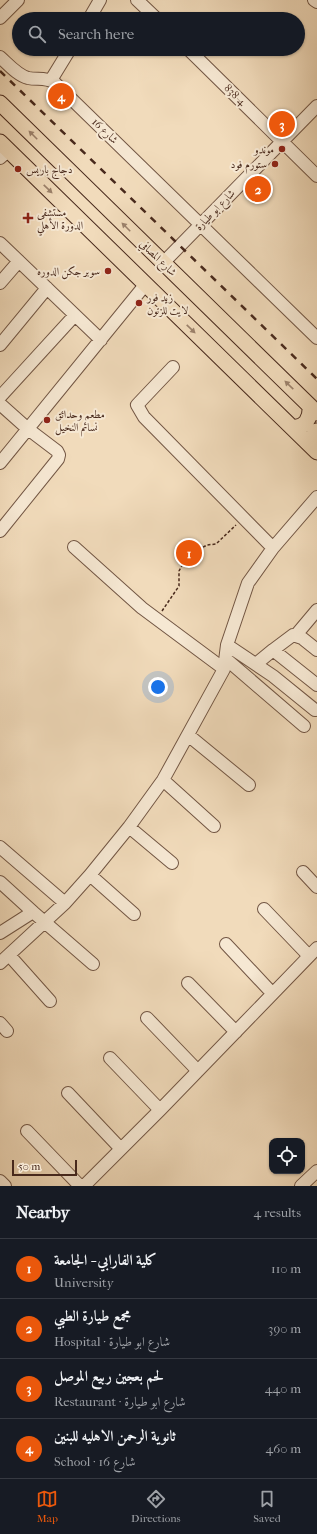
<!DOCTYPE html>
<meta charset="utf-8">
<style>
:root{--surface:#171b24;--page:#20242c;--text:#f1f3f6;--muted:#9ea1a6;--line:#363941;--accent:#ea580c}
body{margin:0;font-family:"IM FELL French Canon",Amiri,serif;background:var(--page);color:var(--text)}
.controls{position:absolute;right:12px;bottom:12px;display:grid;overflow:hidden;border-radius:8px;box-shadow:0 1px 3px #0004}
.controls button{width:36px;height:36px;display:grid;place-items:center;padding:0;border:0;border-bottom:1px solid var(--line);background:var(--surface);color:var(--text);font:20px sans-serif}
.scale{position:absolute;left:12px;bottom:10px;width:65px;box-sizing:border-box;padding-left:4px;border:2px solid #48291c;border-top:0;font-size:11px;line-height:14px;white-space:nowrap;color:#48291c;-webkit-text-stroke:3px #f6e8d3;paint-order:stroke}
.you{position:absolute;left:158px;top:687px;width:14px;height:14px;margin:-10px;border:3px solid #fff;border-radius:50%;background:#1a73e8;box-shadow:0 0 0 6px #1a73e833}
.badge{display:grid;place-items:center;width:26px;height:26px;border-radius:50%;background:var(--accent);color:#fff;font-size:13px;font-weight:700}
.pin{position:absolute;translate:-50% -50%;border:2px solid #fff;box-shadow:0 1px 4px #0006}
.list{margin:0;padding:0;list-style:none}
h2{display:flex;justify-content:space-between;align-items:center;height:52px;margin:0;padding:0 16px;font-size:17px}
h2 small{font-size:13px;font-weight:400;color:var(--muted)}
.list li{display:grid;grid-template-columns:26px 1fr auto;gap:12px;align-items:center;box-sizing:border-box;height:60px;padding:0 16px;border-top:1px solid var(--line)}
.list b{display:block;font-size:15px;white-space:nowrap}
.list p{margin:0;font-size:13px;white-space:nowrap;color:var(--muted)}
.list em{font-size:13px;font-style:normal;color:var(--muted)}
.icon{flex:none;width:22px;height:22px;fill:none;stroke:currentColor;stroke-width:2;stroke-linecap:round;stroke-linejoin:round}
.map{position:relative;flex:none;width:317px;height:1186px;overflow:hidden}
.search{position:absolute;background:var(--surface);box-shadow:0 1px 3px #0004;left:12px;right:12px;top:12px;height:44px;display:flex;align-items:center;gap:10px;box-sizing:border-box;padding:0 14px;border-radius:22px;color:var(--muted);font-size:15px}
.sheet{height:292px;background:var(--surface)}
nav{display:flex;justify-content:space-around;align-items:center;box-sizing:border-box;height:56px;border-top:1px solid var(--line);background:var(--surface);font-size:11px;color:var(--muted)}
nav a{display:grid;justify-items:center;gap:2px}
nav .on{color:var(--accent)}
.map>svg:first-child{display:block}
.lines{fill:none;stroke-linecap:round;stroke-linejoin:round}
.minor-casing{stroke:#725644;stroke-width:14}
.major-casing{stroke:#48291c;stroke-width:17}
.path{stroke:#48291c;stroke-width:1.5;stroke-dasharray:3 2;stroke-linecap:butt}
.minor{stroke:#f6e8d3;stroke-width:12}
.major{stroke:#f1dbbb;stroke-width:15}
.rail{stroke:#48291c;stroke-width:2.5;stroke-dasharray:7 7;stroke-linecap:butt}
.oneway{fill:#9c826c}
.poi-dot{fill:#8f2418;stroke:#f6e8d3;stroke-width:1.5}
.labels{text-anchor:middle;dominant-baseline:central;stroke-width:4;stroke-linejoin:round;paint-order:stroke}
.street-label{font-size:11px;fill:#48291c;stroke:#f6e8d3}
.poi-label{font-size:11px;fill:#48291c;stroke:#f6e8d3;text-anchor:start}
</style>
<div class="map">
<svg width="317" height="1186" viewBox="0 0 317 1186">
<rect width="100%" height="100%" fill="#f1dbbb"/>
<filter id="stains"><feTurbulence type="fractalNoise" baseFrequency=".005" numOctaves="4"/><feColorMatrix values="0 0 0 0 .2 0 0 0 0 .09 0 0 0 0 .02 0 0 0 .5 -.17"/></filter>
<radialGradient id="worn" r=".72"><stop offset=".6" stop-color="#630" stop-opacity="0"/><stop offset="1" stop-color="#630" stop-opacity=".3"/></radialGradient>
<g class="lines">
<defs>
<path id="minor" d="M137,0l20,19
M314,0l3,2
M0,18l18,-18
M89,19l11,-19
M188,49l129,127
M0,57c8,7 17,18 28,21 10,2 18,-1 27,5l262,255
M51,80l19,-31
M0,158l9,-8
M0,243l101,97
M163,263l154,-157
M0,283l19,-22
M0,345l47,-57
M173,367l-36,38 7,12 129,131
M0,397l75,-82
M0,404l28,25 29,22 2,4 -1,4 -58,72
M0,463l145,-178
M74,547l68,61 82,61
M296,635l21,-25
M227,645l46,31 42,34
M273,650l20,-15 9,3 15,12
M226,659l78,67
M256,664l17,-14 44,35
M188,735l61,50
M163,780l51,46
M129,827l43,36
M0,847l65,56
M303,872l14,15
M90,875l44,39
M0,882l33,30
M264,909l45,47
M0,933l33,-21 60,52
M226,944l46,49
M9,955l41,46
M0,963l65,-60 25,-28 39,-48 34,-47 61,-111 3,-24 21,-62 25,-35 44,-51
M188,983l48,49
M147,1018l51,53
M0,1023l7,8
M110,1058l50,52
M68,1093l53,56
M27,1131l53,55
M0,1181l5,5
M84,1186l76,-76 157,-162
M301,1186l16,-15"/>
<path id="major" d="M0,103l317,310
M0,142l317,310
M292,427c13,2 19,-9 18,-21
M312,447l1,-11 4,-5"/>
</defs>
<use href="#minor" class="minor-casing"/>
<use href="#major" class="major-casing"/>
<path class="path" d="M162,611l17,-25v-15l6,-11 11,-9 11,-6 9,-1 20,-19"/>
<use href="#minor" class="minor"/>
<use href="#major" class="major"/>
<path class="rail" d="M0,71l317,308"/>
</g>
<defs><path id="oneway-solid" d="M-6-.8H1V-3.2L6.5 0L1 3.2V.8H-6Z"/></defs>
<g class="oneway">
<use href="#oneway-solid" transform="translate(33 135) rotate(-135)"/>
<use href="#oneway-solid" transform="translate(48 189) rotate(44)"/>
<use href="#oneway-solid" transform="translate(126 227) rotate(-135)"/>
<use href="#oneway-solid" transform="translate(191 329) rotate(44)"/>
<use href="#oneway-solid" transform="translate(289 385) rotate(-136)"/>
</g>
<g class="poi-dot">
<circle cx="282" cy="149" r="4"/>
<circle cx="275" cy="164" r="4"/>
<circle cx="18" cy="169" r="4"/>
<path d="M26 212h4v4h4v4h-4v4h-4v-4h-4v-4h4z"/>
<circle cx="108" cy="271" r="4"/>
<circle cx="139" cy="303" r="4"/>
<circle cx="47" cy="420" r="4"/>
</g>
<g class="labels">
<g class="street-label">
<text transform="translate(235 95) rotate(44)">838-4</text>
<text transform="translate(105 131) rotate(44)">شارع 16</text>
<text transform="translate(215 210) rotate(-46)">شارع ابو طيارة</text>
<text transform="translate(158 258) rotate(44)">شارع المصافي</text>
</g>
<g class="poi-label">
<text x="274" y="149" text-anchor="end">موندو</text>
<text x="267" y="164" text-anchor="end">ستورم فود</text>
<text x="26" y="169">دجاج باريس</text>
<text x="37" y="212">مستشفى<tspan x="37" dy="13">الدورة الأهلي</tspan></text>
<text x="100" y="271" text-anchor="end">سوبر جكن الدوره</text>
<text x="147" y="297">زيد فور<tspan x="147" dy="13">لايت للزنون</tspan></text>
<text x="55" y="414">مطعم وحدائق<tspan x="55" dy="13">نسائم النخيل</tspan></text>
</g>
</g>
<rect width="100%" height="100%" filter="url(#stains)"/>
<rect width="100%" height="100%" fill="url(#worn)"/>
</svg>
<div class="controls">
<button><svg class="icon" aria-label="locate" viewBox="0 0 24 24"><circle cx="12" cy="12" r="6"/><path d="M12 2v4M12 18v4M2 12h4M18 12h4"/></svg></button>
</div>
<div class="scale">50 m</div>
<div class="you"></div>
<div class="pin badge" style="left:189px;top:553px">1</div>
<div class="pin badge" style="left:258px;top:189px">2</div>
<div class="pin badge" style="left:282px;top:124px">3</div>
<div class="pin badge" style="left:61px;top:96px">4</div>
<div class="search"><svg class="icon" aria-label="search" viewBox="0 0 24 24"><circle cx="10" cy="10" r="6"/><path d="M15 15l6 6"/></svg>Search here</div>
</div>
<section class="sheet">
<h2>Nearby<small>4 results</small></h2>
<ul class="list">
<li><span class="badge">1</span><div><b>كلية الفارابي - الجامعة</b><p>University</p></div><em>110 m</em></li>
<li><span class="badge">2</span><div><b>مجمع طيارة الطبي</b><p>Hospital · شارع ابو طيارة</p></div><em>390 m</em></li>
<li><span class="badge">3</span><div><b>لحم بعجين ربيع الموصل</b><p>Restaurant · شارع ابو طيارة</p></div><em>440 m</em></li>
<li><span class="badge">4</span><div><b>ثانوية الرحمن الاهليه للبنين</b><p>School · شارع 16</p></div><em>460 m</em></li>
</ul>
</section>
<nav>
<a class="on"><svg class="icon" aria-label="map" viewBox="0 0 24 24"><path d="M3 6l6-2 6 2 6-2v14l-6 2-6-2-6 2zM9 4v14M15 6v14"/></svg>Map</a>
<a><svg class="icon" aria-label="directions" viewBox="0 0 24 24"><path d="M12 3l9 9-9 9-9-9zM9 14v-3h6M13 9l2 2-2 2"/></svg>Directions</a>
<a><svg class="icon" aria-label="saved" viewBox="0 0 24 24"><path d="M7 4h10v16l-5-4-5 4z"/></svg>Saved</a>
</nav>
